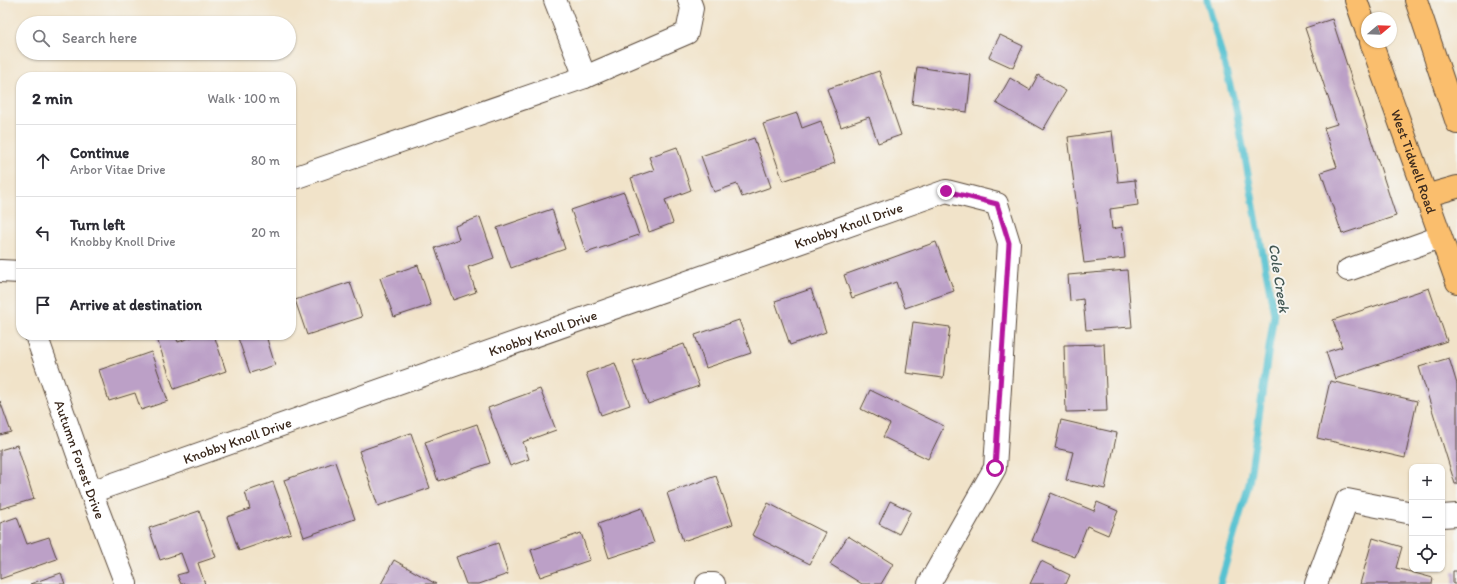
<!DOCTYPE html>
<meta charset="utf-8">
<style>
:root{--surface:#fff;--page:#f2f2f3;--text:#2b2b33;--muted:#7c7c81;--line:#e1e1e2}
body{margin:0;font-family:Itim,sans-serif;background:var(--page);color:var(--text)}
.controls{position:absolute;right:12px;bottom:12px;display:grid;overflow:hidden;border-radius:8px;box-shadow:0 1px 3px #0004}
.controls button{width:36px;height:36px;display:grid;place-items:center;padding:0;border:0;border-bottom:1px solid var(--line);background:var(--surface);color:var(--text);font:20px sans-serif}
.compass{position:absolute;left:1361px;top:12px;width:36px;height:36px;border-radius:50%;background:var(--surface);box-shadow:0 1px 3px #0004;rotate:71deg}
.stop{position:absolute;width:12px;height:12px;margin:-9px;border:3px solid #b5179e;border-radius:50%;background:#fff}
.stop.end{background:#b5179e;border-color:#fff;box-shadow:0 1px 4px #0008}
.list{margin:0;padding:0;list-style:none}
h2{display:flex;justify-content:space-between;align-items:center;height:52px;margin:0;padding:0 16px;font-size:17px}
h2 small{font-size:13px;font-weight:400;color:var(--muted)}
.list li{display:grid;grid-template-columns:26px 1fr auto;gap:12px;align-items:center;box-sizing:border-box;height:72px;padding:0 16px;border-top:1px solid var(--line)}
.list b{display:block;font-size:15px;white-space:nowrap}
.list p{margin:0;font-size:13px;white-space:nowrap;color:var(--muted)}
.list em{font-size:13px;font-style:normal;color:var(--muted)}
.icon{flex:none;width:22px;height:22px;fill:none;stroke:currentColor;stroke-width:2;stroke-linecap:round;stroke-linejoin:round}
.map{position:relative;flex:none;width:1457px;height:584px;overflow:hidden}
.search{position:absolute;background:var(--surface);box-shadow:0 1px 3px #0004;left:16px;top:16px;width:280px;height:44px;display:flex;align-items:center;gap:10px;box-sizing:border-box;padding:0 14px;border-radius:22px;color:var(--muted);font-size:15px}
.panel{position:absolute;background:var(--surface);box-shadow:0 1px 3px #0004;left:16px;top:72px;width:280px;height:268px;border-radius:16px}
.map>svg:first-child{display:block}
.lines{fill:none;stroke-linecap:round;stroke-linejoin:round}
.stream{stroke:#57c2d1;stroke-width:7}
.building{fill:#bca0c7}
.minor-casing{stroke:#564638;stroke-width:24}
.major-casing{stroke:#564638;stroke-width:24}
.minor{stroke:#fff;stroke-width:22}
.major{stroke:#fabe6d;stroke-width:22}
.route{stroke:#b5179e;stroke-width:5}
.labels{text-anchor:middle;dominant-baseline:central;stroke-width:4;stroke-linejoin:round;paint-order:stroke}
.street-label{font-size:14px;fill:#3b2a1e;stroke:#f6f6f2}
.water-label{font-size:15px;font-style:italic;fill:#435854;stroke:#f6f6f2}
</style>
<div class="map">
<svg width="1457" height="584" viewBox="0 0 1457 584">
<rect width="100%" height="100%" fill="#f6f6f2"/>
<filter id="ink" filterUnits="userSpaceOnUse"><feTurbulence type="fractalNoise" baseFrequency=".025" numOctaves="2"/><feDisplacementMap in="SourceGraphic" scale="8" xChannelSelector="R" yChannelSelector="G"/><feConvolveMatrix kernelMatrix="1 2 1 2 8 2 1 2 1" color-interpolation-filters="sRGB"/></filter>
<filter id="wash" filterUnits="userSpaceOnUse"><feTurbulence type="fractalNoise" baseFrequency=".012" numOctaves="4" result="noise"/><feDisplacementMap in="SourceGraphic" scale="16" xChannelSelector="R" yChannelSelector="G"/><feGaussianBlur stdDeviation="0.9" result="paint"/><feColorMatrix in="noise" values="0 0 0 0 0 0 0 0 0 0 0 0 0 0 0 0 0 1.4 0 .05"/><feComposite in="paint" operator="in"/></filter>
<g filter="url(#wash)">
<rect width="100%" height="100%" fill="#f1e3c9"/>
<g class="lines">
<path class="stream" d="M1207,0l28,104 39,210 -25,170 -29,100"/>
</g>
<g id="blocks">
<path class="building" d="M1332,19l64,197 -54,18 -21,-62 16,-5 -13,-39 13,-4 -32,-96z
M1000,35l23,11 -10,22 -24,-11z
M917,67l54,8 -4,37 -55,-8z
M879,71l22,64 -23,8 -9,-26 -28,10 -14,-38z
M1038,75l28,16 -23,39 -47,-27 14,-25 20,12z
M797,113l5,15 19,-7 14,42 -52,18 -20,-57z
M1112,131l6,51 17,-2 3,25 -28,4 2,20 10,-2 3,31 -41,5 -16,-126z
M754,138l17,49 -29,10 -5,-13 -23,8 -13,-36z
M677,147l14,43 -26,10 8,23 -24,9 -18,-54 23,-8 -5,-13z
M624,192l15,43 -53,18 -15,-43z
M552,209l13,40 -54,19 -14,-40z
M480,217l14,41 -26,9 8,25 -23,8 -18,-52 24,-9 -4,-13z
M936,242l18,49 -49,17 -9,-26 -44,16 -8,-23z
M418,265l13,40 -37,12 -14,-39z
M1127,270l5,57 -46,3 -3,-31 -13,2 -2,-26z
M350,282l12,35 -55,18 -12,-35z
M1429,288l18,53 -112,38 -9,-27 16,-5 -9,-27z
M811,289l15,43 -36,13 -15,-44z
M739,320l12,33 -45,15 -11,-33z
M913,322l37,5 -7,51 -37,-5z
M160,335h15l3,7 20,-7h16l12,36 -52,18 -18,-53z
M237,335h42l-12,4 8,26 -25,8z
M684,344l15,42 -51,18 -15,-43z
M1104,344l3,67 -41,1 -2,-67z
M151,352l17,49 -27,9 -6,-17 -26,8 -10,-31z
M1449,358l8,26v100h-2l-36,-117z
M615,363l15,42 -29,10 -15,-42z
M1330,381l87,20 -12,57 -88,-20z
M540,389l16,41 -33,12 6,17 -19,7 -22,-58z
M870,390l74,36 -16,33 -45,-22 7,-13 -29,-15z
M0,401l11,31 -11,3z
M1061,420l56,13 -12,56 -39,-9 7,-28 -18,-4z
M477,424l13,39 -52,18 -13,-39z
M411,433l19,55 -52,18 -19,-55z
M17,445l17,54 -34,10v-59z
M335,462l20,57 -51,18 -20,-57z
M716,476l17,48 -50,17 -16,-48z
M273,482l18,51 -52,18 -12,-34 23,-8 -5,-17z
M1051,493l43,18 3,-9 21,9 -10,24 -21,-9 -12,31 -43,-16z
M890,501l21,10 -12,23 -20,-10z
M768,503l58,30 -16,31 -58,-29z
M642,508l12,35 -45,15 -11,-34z
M199,511l17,46 -18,6 7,21h-24l-4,-9 11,-3 -7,-19 -21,7 -11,-32z
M17,517l10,27 22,-7 8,22 -57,20v-56z
M581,533l9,27 -50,17 -9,-27z
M848,536l45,28 -12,20h-19l-32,-20z
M1373,538l29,9 -6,21 37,10 -1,6h-72z
M498,543l10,31 -29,10h-13l-10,-27z
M394,560l42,24h-55z
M1041,561l29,14 -4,9h-36z
M1453,571h4v13h-4z
M61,573l4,11h-35z"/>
</g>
</g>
<g filter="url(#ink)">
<use href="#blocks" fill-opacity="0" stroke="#564638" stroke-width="1"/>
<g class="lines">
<defs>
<g id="minor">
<path d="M555,0l30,77"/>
<path d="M291,179l294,-102 102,-44 5,-25 -3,-8"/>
<path d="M1348,270l92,-33"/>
<path d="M0,271l21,1"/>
<path id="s1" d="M36,335l55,157 35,92"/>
<path id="s2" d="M91,492l855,-301 51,13 12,39 -14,225 -66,116"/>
<path d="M1442,516l15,-1"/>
<path d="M707,584h7"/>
<path d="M1316,584l31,-84 65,13"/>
</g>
<g id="major">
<path d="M1356,0l11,32"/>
<path d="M1416,0l41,123"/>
<path id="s3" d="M1371,42l86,240"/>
<path d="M1425,196l32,-9"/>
</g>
</defs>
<use href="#minor" class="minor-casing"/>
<use href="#major" class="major-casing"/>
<use href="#minor" class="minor"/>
<use href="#major" class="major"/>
</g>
</g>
<g class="lines" filter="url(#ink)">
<path class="route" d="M946,191l51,13 12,39 -14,225"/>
</g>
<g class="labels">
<g class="street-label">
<text stroke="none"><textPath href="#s3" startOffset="127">West Tidwell Road</textPath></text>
<text stroke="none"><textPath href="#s2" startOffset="803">Knobby Knoll Drive</textPath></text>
<text stroke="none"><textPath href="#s2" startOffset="479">Knobby Knoll Drive</textPath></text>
<text stroke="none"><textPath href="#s2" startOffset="155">Knobby Knoll Drive</textPath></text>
<text stroke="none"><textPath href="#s1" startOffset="132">Autumn Forest Drive</textPath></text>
</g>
<g class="water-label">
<text transform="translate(1279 278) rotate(81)">Cole Creek</text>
</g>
</g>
</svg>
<div class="controls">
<button>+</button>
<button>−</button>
<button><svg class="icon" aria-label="locate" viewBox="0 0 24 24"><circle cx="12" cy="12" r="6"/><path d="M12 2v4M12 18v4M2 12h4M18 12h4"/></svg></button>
</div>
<svg class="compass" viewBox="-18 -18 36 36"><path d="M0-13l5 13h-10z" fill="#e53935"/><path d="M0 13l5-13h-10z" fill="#7c7c81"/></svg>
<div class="stop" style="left:995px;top:468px"></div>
<div class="stop end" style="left:946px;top:191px"></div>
<div class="search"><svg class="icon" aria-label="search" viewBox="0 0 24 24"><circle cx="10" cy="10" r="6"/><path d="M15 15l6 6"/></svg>Search here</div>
<section class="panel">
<h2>2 min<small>Walk · 100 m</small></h2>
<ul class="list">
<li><svg class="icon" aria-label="ahead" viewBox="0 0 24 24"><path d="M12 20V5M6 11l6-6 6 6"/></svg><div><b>Continue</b><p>Arbor Vitae Drive</p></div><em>80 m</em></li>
<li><svg class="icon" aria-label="left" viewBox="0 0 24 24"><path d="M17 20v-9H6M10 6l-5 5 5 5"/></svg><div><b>Turn left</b><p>Knobby Knoll Drive</p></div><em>20 m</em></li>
<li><svg class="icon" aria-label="arrive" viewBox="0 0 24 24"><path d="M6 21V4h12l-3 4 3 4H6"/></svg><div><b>Arrive at destination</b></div></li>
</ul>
</section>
</div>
